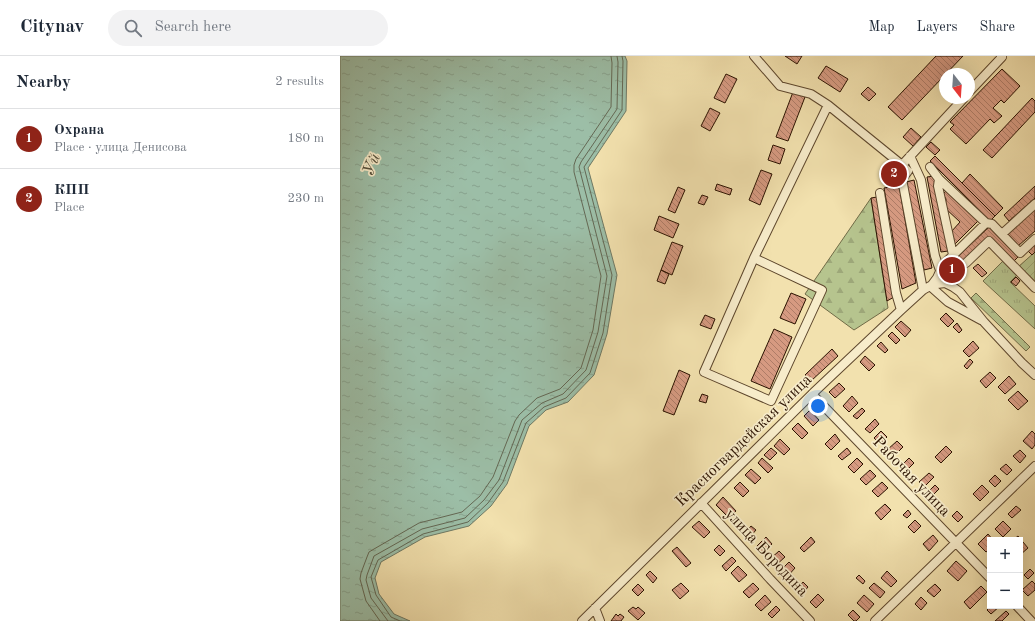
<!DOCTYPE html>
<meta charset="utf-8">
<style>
:root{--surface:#fff;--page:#f2f2f3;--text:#1f2937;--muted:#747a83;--line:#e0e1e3;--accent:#8f2418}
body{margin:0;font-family:"Old Standard TT",serif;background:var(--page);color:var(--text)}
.controls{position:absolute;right:12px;bottom:12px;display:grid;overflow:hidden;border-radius:0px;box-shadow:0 4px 16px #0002}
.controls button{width:36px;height:36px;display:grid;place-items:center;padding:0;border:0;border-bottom:1px solid var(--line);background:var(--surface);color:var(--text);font:20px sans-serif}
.compass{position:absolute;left:599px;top:12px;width:36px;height:36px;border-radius:50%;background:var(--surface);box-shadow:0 4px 16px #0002;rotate:163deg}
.you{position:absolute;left:478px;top:350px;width:14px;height:14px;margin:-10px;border:3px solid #fff;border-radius:50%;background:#1a73e8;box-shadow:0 0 0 6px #1a73e833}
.badge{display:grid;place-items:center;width:26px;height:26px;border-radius:50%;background:var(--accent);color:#fff;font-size:13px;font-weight:700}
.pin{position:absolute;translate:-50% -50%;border:2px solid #fff;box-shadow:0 1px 4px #0006}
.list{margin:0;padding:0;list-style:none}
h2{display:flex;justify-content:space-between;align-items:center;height:52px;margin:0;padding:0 16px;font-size:17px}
h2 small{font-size:13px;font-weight:400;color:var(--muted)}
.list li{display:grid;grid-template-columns:26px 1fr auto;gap:12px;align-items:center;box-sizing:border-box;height:60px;padding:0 16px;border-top:1px solid var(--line)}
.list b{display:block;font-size:15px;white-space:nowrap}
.list p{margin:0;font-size:13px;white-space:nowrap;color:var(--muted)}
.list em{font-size:13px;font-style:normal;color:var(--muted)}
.icon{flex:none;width:22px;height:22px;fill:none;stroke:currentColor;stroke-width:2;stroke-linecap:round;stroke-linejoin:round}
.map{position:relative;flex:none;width:695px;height:565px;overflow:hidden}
header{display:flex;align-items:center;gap:24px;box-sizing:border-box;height:56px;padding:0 20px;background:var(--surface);border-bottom:1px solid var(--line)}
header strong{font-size:19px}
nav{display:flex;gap:22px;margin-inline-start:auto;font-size:14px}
.search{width:280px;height:36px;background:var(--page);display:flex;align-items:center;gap:10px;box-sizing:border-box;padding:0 14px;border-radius:22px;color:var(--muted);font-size:15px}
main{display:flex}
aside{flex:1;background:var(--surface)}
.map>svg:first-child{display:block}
.grass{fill:url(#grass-tufts);stroke:#706b47}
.forest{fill:url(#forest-firs);stroke:#706b47}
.garden{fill:url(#garden-furrows);stroke:#706b47}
.water{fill:url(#water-ripples);stroke:#6f7964}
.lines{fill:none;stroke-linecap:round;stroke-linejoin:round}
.shore{stroke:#646854;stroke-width:1}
.building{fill:url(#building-back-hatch);stroke:#2b1200}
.minor-casing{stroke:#5d462c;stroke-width:10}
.minor{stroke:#f7ecca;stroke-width:8}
.labels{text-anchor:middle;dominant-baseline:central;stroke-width:3.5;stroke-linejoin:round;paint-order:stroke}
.street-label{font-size:16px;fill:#2b1200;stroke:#f7ecca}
.water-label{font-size:17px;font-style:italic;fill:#534e3a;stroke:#f7ecca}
</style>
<header>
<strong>Citynav</strong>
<div class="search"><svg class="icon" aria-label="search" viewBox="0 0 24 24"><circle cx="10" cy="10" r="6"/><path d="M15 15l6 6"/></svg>Search here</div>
<nav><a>Map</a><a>Layers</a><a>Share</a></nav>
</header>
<main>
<aside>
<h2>Nearby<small>2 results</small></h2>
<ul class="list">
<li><span class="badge">1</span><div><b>Охрана</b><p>Place · улица Денисова</p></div><em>180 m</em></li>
<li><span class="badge">2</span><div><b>КПП</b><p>Place</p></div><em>230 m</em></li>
</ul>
</aside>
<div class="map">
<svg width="695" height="565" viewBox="0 0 695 565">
<defs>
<pattern id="grass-tufts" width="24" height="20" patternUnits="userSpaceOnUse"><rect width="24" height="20" fill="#b6c48e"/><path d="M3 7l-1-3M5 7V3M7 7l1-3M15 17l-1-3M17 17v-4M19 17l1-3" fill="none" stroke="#9da779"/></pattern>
<pattern id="forest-firs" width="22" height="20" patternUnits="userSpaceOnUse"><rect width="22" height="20" fill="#b6c48e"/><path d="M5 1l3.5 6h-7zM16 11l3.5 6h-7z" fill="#9da779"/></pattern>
<pattern id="garden-furrows" width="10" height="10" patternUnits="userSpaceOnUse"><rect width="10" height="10" fill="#b6c48e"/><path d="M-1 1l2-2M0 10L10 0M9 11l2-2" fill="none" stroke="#9da779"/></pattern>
<pattern id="water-ripples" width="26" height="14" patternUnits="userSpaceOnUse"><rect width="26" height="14" fill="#9cbea7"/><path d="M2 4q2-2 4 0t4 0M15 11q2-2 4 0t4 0" fill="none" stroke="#87a28e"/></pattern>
<pattern id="building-back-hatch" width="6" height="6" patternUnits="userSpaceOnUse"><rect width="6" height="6" fill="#d69a81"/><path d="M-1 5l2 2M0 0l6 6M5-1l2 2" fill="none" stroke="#ae7c67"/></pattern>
</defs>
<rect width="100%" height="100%" fill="#f2e1ae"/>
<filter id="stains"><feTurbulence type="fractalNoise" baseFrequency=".005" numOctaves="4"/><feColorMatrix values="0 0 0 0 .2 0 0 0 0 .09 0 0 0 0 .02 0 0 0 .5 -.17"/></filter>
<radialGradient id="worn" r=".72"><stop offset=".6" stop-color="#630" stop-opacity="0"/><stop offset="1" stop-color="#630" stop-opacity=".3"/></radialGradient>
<path class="grass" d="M664,204l15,13 -9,9 25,24v23l-52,-48z"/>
<path class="forest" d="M531,142l17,110 -34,22 -49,-36z
M636,237l54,54 -4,4 -55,-53z"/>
<path class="garden" d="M695,196v32l-17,-17z"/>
<path class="water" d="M0,0h285l2,5 -1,50 -38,57 29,107 -10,59 -13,41 -26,27 -22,8 -17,16 -22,58 -16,22 -22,20 -44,11 -44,25 -6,16 4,16 15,20 16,7h-70z"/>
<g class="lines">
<path class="shore" d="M40,565l-14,-20 -6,-22 1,-6 6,-16 2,-5 5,-3 45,-26 43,-11 18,-16 13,-19 22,-56 4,-6 18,-17 23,-9 21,-21 12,-38 8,-54 -27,-104v-7l2,-6 35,-52 1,-44 -1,-7
M48,565l-17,-23 -5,-18 1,-5 7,-19 48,-27 43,-11 19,-18 15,-20 23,-60 20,-17 21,-9 23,-24 12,-38 9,-56 -28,-109 2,-5 36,-53 1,-47 -1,-6
M60,565l-9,-4 -15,-22 -5,-18 7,-17 45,-26 45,-12 20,-19 15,-21 23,-59 18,-16 22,-9 24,-25 13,-40 9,-58 -28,-108 38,-57 1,-49 -1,-5"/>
</g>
<path class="building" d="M445,0h17l-5,8z
M596,0h27l-61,64 -14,-13z
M486,10l22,13 -8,13 -22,-14z
M662,13l18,17 -16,17 -3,-3 -8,8 9,8 -8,7 -4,-4 -24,25 -16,-15 4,-4 -4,-3z
M386,18l11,5 -12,24 -11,-5z
M528,31l8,7 -7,7 -8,-7z
M453,36l12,5 -17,44 -12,-4z
M692,42l3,3v11l-43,46 -9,-8z
M370,52l10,5 -10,18 -9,-5z
M571,72l10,9 -8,9 -10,-9z
M591,86l9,8 -5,5 -9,-8z
M433,89l12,4 -5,15 -12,-4z
M595,100l60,60 -5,5 -60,-60z
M553,108l10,7 -9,12 -10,-7z
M421,114l11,4 -12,31 -11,-5z
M630,118l33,34 -8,8 -33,-33z
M594,120l14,75 -7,1 -14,-75z
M574,124l18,88 -8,2 -18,-88z
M377,128l15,5 -2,6 -15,-5z
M559,129l17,98 -14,6 -18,-101z
M695,130v12l-26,23 -5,-6z
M338,131l7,3 -10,23 -7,-3z
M606,135l32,30 -23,23 -4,-12 9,-10 -15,-14 1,-9 -3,-5z
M362,139l6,2 -4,8 -6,-2z
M537,141l17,100 -7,4 -16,-103z
M695,153v22l-17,15 -10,-12z
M319,160l20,8 -6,14 -19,-8z
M649,171l29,30 -5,5 -24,-25 -34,32 -5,-5z
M332,186l11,4 -11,29 -11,-5z
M695,186v10l-3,3 -5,-5z
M610,208l7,7 -4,4 -7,-7z
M638,208l9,9 -5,4 -9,-9z
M321,214l8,4 -4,10 -8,-3z
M676,221l4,4 -4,5 -5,-4z
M451,237l15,6 -11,25 -15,-6z
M606,257l8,8 -6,6 -8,-8z
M365,259l10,4 -4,10 -11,-4z
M561,265l10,9 -6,7 -10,-10z
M617,267l5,7 -3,3 -6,-6z
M434,273l18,8 -22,52 -19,-8z
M552,276l8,8 -4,4 -8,-8z
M633,285l6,7 -10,9 -6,-6z
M541,286l7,8 -3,3 -8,-7z
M492,293l6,7 -27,25 -6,-6z
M525,300l10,9 -6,6 -9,-9z
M630,303l3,3 -6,7 -3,-3z
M339,314l11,5 -16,40 -11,-4z
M650,316l6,6 -10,10 -6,-7z
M669,320l7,8 -11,10 -7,-7z
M499,327l6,6 -10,9 -6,-6z
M678,335l10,10 -10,9 -10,-10z
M362,338l6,2 -2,7 -7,-2z
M512,340l6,7 -9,9 -6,-6z
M522,352l3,3 -8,8 -4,-3z
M470,354l9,10 -6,6 -9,-10z
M535,363l4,5 -9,9 -5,-4z
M458,367l10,10 -6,6 -10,-10z
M541,375l6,6 -7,7 -6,-6z
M692,375l3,3v11l-3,4 -9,-8z
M495,378l5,7 -9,9 -6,-6z
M440,383l10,10 -6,6 -10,-9z
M557,385l6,6 -10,10 -6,-7z
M606,390l6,6 -11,11 -6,-6z
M431,392l6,5 -7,7 -6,-5z
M507,392l4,5 -9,7 -4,-4z
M680,394l6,6 -6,7 -7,-7z
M422,402l11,10 -5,5 -10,-10z
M517,402l6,6 -9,9 -6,-6z
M569,402l5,5 -7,7 -5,-5z
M666,408l6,6 -5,5 -7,-6z
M411,413l10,9 -6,6 -10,-9z
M530,414l6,6 -10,9 -6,-6z
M589,417l5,4 -10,10 -5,-5z
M655,419l6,6 -6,6 -6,-6z
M400,426l9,9 -6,6 -9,-9z
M542,426l6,6 -10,9 -6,-6z
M595,429l4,4 -7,7 -4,-4z
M642,429l7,7 -9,9 -7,-7z
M383,441l13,14 -7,7 -13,-13z
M545,448l6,6 -10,10 -6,-7z
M676,450l5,4 -9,8 -4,-4z
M568,454l3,4 -4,4 -4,-3z
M617,455l6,6 -5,5 -6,-6z
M575,464l6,6 -7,7 -6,-6z
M359,465l11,11 -6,6 -12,-11z
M663,465l8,8 -8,8 -8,-8z
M411,470l5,4 -7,8 -5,-4z
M648,478l5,6h-3v9l-4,3 -8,-8z
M593,479l5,6 -9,10 -6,-7z
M678,480l10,12 -8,7v-15h-7z
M426,481l6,7 -10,9 -6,-6z
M471,481l4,5 -11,10 -4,-4z
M379,489l6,6 -5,5 -6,-6z
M337,491l14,16 -5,4 -14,-16z
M439,495l6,6 -10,9 -6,-6z
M392,501l4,4 -10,10 -4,-5z
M616,505l11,10 -9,10 -11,-10z
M449,506l6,6 -9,10 -6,-7z
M398,510l9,9 -8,7 -8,-9z
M690,513l4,4 -6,6 -4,-4z
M310,515l7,7 -4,5 -7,-8z
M547,515l10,10 -6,6 -10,-9z
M519,519l6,6 -2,3 -7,-6z
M692,525l3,3v6l-7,6 -6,-6z
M463,526l5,5 -6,7 -5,-5z
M341,527l8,8 -9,8 -8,-9z
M413,527l6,6 -10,9 -6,-6z
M534,527l11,9 -5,6 -11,-10z
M298,528l6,6 -6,6 -6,-6z
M595,528l6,6 -7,7 -7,-6z
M641,530l6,6 -17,17 -6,-7z
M478,538l6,6 -8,8 -6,-6z
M425,539l6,7 -10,9 -6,-6z
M524,539l10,9 -7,8 -10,-9z
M581,541l6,6 -6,7 -6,-6z
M436,550l4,4 -8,8 -4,-4z
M651,550h9l-9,8 -4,-4z
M293,551l3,2 2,-2 7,6 -7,7 -10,-9z
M513,554l7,7 -4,4h-2l-6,-6z
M666,555l3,3 -7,7h-7z
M276,558l2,2 2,-2 4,3 -3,4h-10z"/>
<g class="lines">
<defs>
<path id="minor" d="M414,0l26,30 31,8 17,11
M629,36l33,-35 -1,-1
M570,100l11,24 14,76 6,17
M590,111l9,12 47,44
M599,123l-1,7 15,69
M540,137l16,100 5,17
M662,178l33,-30
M414,202l-50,114 67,29 51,-111 -68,-32 74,-153 74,60
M626,207l23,-22 46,47
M590,230l18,16 33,18
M591,230l6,-8 6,-13 43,-42 6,1 28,29 15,-14
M583,234l-21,-111 6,-8 -6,-6 62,-67
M472,338l178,184
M361,447l69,76 40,42
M677,550l14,15
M255,552l5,13
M242,565l230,-227 89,-84 22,-20 7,-4 7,-2 8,-1 8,4 7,5 24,30 38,41 13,12
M535,565l160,-155"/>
</defs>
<use href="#minor" class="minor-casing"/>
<use href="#minor" class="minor"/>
</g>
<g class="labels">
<g class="street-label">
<text transform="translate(404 385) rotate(-44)">Красногвардейская улица</text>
<text transform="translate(571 421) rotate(46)">Рабочая улица</text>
<text transform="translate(426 497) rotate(47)">улица Бородина</text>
</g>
<g class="water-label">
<text transform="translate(32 109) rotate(-67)">Уй</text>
</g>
</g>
<rect width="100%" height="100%" filter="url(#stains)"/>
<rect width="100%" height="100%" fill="url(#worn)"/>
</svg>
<div class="controls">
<button>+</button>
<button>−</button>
</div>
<svg class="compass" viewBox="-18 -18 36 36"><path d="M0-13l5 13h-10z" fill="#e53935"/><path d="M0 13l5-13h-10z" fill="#747a83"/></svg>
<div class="you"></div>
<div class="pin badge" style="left:612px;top:214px">1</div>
<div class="pin badge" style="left:554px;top:118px">2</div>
</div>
</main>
